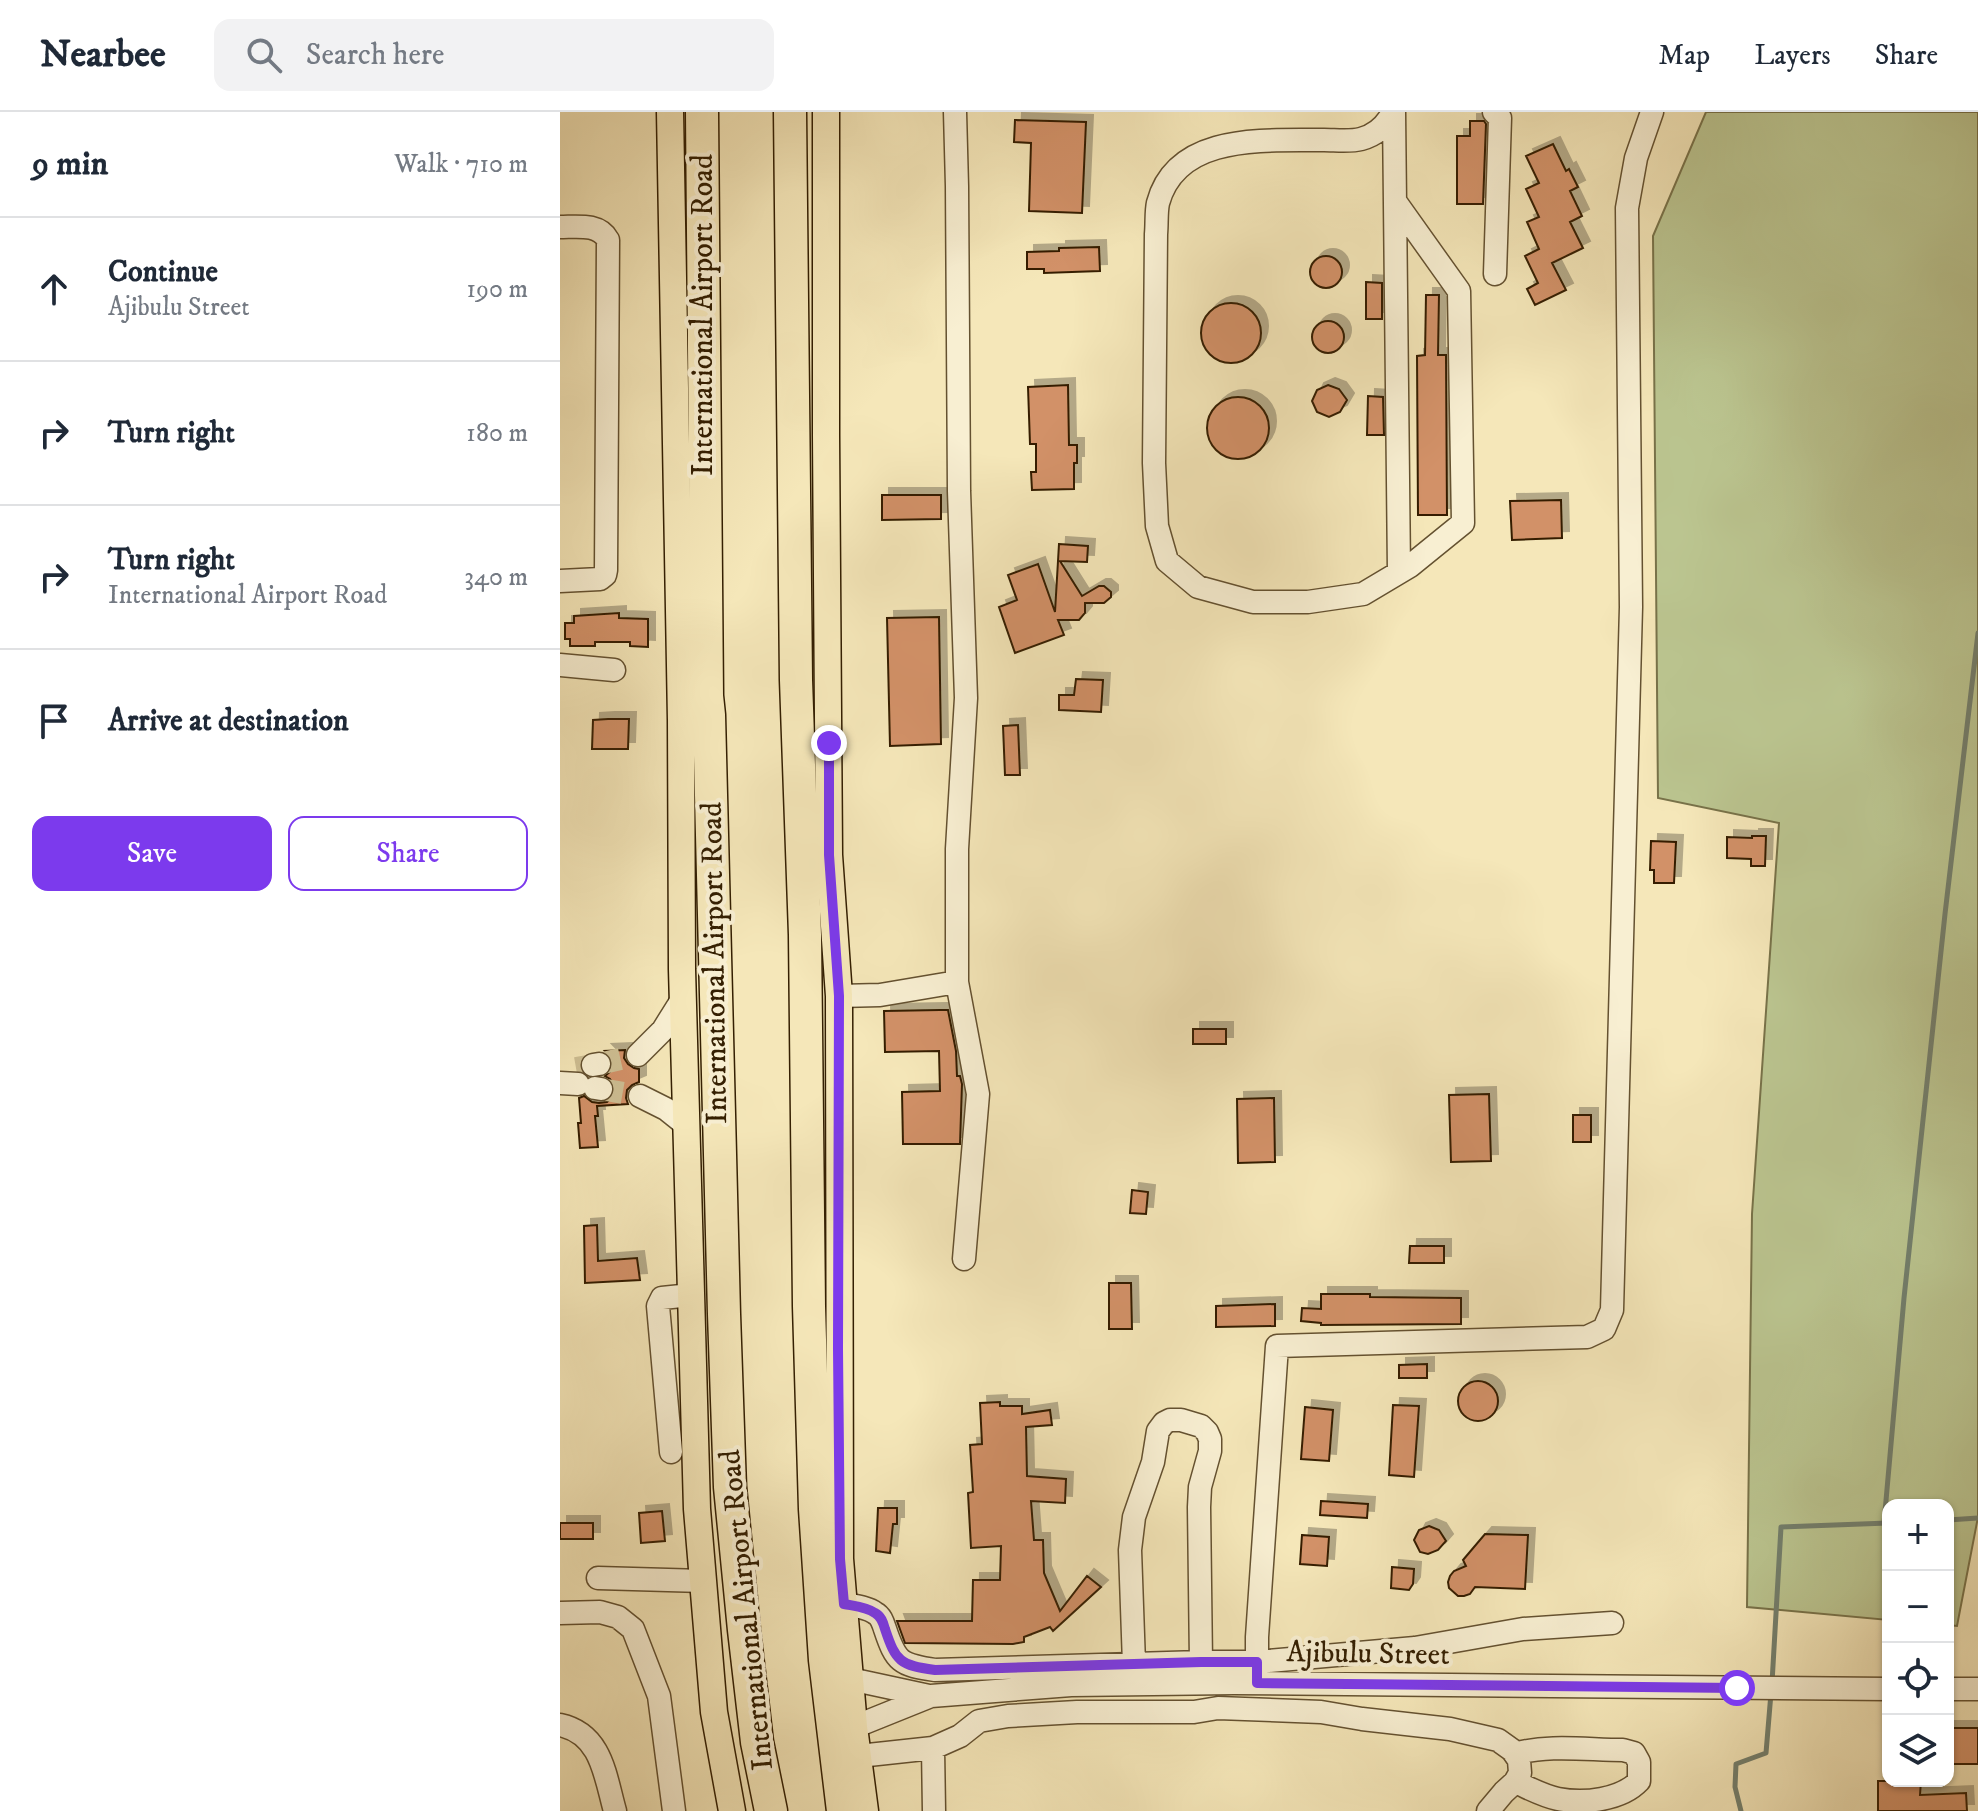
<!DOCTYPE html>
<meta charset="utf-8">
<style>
:root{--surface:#fff;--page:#f2f2f3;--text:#1f2937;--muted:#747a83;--line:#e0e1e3;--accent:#7c3aed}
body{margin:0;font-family:"IM FELL DW Pica",serif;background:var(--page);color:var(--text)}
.controls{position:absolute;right:24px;bottom:24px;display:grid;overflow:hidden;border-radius:16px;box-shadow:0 2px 6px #0004}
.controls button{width:72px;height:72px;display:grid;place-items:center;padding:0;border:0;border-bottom:2px solid var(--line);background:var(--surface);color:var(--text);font:40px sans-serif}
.stop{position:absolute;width:24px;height:24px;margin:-18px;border:6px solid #7c3aed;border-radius:50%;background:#fff}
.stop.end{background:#7c3aed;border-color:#fff;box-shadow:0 2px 8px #0008}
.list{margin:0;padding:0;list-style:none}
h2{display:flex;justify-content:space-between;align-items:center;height:104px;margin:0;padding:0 32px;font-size:34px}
h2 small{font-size:26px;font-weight:400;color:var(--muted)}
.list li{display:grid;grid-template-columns:52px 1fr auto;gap:24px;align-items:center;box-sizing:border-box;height:144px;padding:0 32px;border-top:2px solid var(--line)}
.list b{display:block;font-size:30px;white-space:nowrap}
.list p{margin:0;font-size:26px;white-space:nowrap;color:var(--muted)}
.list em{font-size:26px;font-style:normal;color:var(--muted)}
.actions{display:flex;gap:16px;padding:24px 32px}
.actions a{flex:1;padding:18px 0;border:2px solid var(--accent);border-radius:16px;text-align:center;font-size:28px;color:var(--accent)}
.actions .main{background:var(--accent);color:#fff}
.icon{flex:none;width:44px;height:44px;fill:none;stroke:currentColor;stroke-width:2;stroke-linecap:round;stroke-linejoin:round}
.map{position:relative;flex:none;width:1418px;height:1699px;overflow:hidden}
header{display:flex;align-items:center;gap:48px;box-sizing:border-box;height:112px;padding:0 40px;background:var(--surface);border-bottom:2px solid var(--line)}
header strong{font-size:38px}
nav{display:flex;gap:44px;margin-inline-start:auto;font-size:28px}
.search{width:560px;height:72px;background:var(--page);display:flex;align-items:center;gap:20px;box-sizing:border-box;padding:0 28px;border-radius:16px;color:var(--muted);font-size:30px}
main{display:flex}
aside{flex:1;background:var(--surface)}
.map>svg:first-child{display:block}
.green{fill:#bbc590;stroke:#787249;stroke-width:2}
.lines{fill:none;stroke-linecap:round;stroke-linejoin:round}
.stream{stroke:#737f6d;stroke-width:5}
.building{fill:#d29167;stroke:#341f02;stroke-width:2;filter:url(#shadow)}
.minor-tunnel{stroke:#cebf94;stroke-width:22;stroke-dasharray:22 11;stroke-linecap:butt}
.minor-casing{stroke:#645130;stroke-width:25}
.major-casing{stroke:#341f02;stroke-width:29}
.highway-casing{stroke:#341f02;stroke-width:35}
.minor{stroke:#f8efd2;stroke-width:22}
.major{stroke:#f5e7b9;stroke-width:26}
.highway{stroke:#f5e7b9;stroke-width:32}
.route{stroke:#7c3aed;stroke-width:10}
.labels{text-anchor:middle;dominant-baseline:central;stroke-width:8;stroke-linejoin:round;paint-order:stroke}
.street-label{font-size:30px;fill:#341f02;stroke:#f8efd2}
</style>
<header>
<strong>Nearbee</strong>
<div class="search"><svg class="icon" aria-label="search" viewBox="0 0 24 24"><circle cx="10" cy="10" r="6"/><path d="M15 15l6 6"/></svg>Search here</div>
<nav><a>Map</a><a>Layers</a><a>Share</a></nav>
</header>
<main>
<aside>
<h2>9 min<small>Walk · 710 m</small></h2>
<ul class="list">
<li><svg class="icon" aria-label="ahead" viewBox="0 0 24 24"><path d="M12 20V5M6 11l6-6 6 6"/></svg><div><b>Continue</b><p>Ajibulu Street</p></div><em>190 m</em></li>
<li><svg class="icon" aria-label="right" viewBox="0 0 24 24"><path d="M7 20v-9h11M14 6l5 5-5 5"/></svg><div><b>Turn right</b></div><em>180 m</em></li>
<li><svg class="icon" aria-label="right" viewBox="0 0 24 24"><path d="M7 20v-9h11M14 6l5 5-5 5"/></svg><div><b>Turn right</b><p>International Airport Road</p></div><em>340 m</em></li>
<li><svg class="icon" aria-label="arrive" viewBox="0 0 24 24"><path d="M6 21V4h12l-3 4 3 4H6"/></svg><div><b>Arrive at destination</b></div></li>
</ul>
<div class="actions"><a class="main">Save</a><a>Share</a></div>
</aside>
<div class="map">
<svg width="1418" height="1699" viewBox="0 0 1418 1699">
<defs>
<filter id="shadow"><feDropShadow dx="7" dy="-7" stdDeviation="0" flood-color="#0004"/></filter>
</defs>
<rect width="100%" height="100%" fill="#f5e7b9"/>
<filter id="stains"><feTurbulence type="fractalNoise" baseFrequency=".0025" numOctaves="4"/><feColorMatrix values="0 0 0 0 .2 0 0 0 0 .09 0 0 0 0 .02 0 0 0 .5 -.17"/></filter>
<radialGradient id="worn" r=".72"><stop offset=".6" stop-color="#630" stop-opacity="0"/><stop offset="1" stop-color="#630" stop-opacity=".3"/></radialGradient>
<path class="green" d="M1146,0h272v1405l-21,109 -9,-1v-120h-60v115l-141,-13 5,-393 27,-391 -121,-25 -5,-562z"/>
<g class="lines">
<path class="stream" d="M1388,1408l30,-2
M1324,1411l20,-225 41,-384 33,-281
M1212,1571l9,-156 107,-4
M1181,1699l-6,-24 1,-23 30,-11 5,-60"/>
</g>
<path class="building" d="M455,8l71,2 -4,91 -53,-2 2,-68 -17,-1z
M910,9h14l2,3 -3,80h-26v-68h13z
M993,32l13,27 3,-2 9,18 -8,4 12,25 -12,6 13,26 -31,15 14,27 -31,15 -8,-16 11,-6 -13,-27 14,-7 -12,-27 12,-5 -13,-28 13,-6 -13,-27z
M539,135l1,24 -56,2v-4h-17v-17l32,-1v-3z
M750 160a16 16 0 1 1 32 0a16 16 0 1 1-32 0Z
M806,170l16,1v36h-16z
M866,183h13l-1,60h8l1,160h-29l-1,-159 8,-1z
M641 221a30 30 0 1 1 60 0a30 30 0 1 1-60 0Z
M752 225a16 16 0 1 1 32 0a16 16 0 1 1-32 0Z
M508,273l1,60h8v18h-3v26l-42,1 -1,-18h5v-28h-6l-2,-57z
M768,273l11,4 8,11 -7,12 -11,5 -12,-5 -5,-11 5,-11z
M808,284l15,1 1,38h-17z
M647 316a31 31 0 1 1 62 0a31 31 0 1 1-62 0Z
M322,383h59v24l-59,1z
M1001,388l1,38 -50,2 -2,-39z
M499,432l29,2 -1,16 -27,-1 22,35 17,-10h5l7,6v5l-7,6h-19v10l-6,7h-21l6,15 -49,18 -16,-46 18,-7 -9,-25 30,-11 17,48z
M59,501v5l29,1v28l-18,-1v-4h-35v4h-25v-7h-5v-16h9v-7z
M379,505l2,127 -51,2 -3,-128z
M516,567l27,1 -2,32 -42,-2v-15h15z
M48,607h21l-1,30h-36l1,-29z
M458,613l2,50h-15l-2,-49z
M1192,724h14l-1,30h-14v-7l-24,-1v-21l25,1z
M1091,729l25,1 -2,41h-20v-13h-4z
M380,898h8l8,41 1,25h3l2,8 -2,60h-57l-1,-52 38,-1 -1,-40 -54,1 -1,-41z
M633,917h33v15h-33z
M65,938l-1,8 4,6 6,4 5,1v13l-7,3 -5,5 -1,8 2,6 -31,2 1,10h-3l3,31 -18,1 -2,-25h3l-2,-25 5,-2 8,6 7,1 8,-1 4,-4 4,-6 -1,-7 -4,-6 -5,-3 7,-6 1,-8 -3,-6 -5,-5z
M929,982l2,67 -40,1 -2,-67z
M714,986l1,64 -37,1 -1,-64z
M1013,1003h18v27h-18z
M572,1078l16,2 -2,22 -16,-1z
M37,1113l1,36 39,-3 3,22 -55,3 -1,-57z
M850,1134h34v17h-35z
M549,1171h22l1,46h-23z
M761,1182h49v3l91,1v26l-140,1v-2l-20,-2 1,-13 19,1z
M715,1192v22l-59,1v-21z
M867,1252v14h-28v-13z
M898 1289a20 20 0 1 1 40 0a20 20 0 1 1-40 0Z
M440,1290v4h22v8l28,-4 2,15 -26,2 1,49 39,3 -1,24 -34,-2 3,39h9l1,33 16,38 27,-35 14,11 -48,44 -3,-4 -26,10v5l-11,2 -108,-1 -8,-22h75l1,-41h27l1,-34 -30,2 -3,-55 5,-1 -3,-47 12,-1 -2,-41z
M833,1293l26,1 -5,71 -25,-2z
M745,1295l28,3 -4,51 -28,-2z
M761,1389l47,3 -1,14 -47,-3z
M318,1396h19v16h-4l-3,29 -14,-2z
M102,1399l3,30 -24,2 -2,-30z
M0,1411h33v16h-33z
M869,1414l10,4 7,11 -8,9 -10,4 -8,-2 -6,-12 5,-10z
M925,1422l43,1 -3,54 -50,-2 -5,7 -6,2h-6l-9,-8 -1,-6 2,-6 4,-5 12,-5 -3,-6z
M742,1423l27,2 -2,29 -27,-2z
M832,1455l22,2 -1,15 -4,6 -18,-2z
M1388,1616h30v36h-30z
M1318,1669h43l-1,14 46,-2 1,18h-89z"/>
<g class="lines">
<path class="minor-tunnel" d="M39,952l39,-9
M16,956l17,-3
M41,977l39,7"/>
<defs>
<path id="minor" d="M833,0c-7,14 -17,23 -32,27 -11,3 -26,1 -37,1 -57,1 -147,-8 -166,63 -2,9 -1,21 -2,31l-2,229 3,63 10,35 31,26 55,15h55l55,-8 47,-28 53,-43 -4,-232 -62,-87
M834,0l5,460
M934,0l6,6 -5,156
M0,115c17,0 39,-4 48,13l-2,330 -1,5 -5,4 -40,2
M0,553l54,5
M397,870l21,112 -14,165
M279,884l41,-1 77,-13v-133l9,-151 -7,-207 -2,-305 -2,-74
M78,943l25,-25 20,-32
M33,953l6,-1
M0,971l18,1
M35,976l6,1
M80,984l26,13 20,16
M111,1340l-13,-146 4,-8 29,-3
M38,1466l105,3
M284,1492c10,2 23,3 31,9 6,3 8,10 10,16 11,33 15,36 50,41l266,-8h56l158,-14 108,-19 89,-6
M0,1501l40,-1 18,5 15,12 26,67 15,115
M574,1552l-4,-114 4,-33 19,-55 5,-31 6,-8 6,-3h11l20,6 6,6 3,7v12l-10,36 -1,20 2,155
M290,1567l79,17
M697,1571v-46l20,-291 310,-9 17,-8 8,-19 19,-703 -4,-399 9,-50 16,-46
M1388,1577h30
M0,1613c42,9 45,51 55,86
M294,1615l77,-31 140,-11 163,-2 654,6
M373,1636l1,63
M955,1642c33,-10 73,-4 108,-4l11,3 5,9v19c-18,19 -55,23 -81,18 -15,-3 -29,-11 -43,-17
M299,1644l74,-8 27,-12 19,-15 29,-5 69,-4h117l24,-4 103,4 41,7 88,10 48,11 14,10 7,10 1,13 -5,9 -11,10 -16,19"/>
<path id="major" d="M110,0l11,608 1,249 15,540 17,203 18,99
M266,0v323l3,420 10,141 1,563 14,168 11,84"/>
<path id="highway" d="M142,0l5,584 2,19 15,599 6,173 14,143 13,112 14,69
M230,0l6,568 9,255 4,371 6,203 10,151 18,151"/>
</defs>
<use href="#minor" class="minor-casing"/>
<use href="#major" class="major-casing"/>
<use href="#highway" class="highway-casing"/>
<use href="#minor" class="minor"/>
<use href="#major" class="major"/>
<use href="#highway" class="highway"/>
</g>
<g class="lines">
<path class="route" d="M269,631v112l10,141 -1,353 2,210 4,45c10,2 23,3 31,9 6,3 8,9 10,16 11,33 15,36 50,41l266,-8h56v21l480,5"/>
</g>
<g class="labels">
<g class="street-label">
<text transform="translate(143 203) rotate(-90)">International Airport Road</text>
<text transform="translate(155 851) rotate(-91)">International Airport Road</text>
<text transform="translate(187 1498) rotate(-96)">International Airport Road</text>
<text transform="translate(808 1542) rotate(1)">Ajibulu Street</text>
</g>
</g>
<rect width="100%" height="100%" filter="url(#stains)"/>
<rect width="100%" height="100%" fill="url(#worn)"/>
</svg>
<div class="controls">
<button>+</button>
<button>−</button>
<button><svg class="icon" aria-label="locate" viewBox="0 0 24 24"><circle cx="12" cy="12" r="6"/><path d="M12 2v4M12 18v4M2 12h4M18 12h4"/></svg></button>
<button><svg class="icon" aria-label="layers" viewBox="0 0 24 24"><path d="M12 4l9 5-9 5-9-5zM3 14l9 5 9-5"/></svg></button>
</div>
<div class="stop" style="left:1177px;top:1576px"></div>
<div class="stop end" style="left:269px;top:631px"></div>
</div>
</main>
